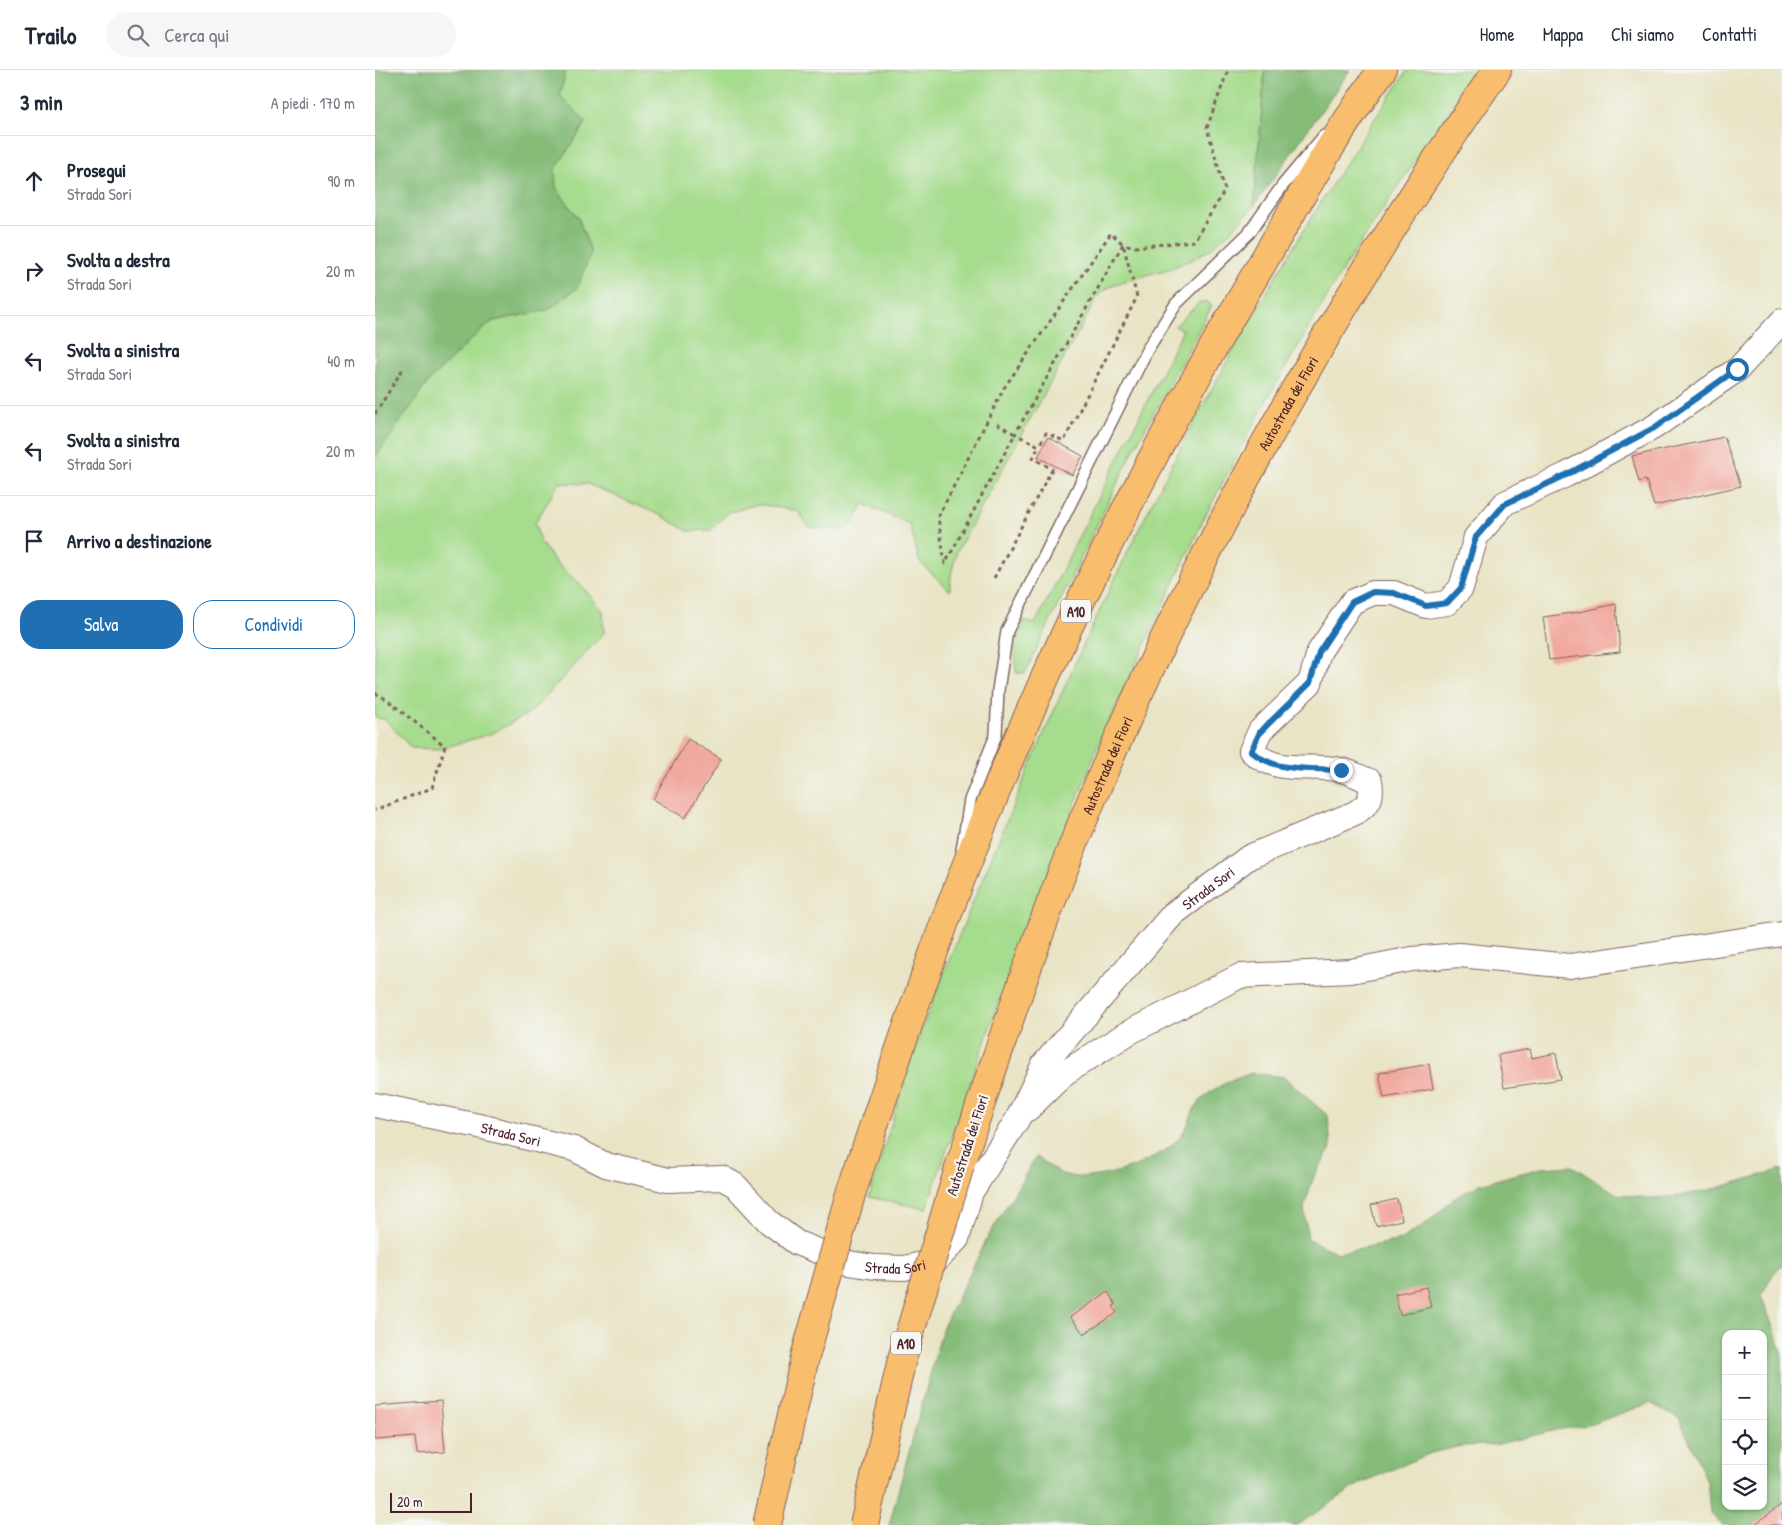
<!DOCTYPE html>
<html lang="it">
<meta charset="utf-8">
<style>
:root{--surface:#fff;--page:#f6f6f7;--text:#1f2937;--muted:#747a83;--line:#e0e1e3;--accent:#1f6fb2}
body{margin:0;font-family:"Patrick Hand",sans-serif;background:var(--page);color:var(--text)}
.controls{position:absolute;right:15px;bottom:15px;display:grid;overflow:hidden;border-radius:10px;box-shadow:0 1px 4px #0004}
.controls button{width:45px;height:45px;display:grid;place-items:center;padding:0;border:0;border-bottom:1px solid var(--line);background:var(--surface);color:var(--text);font:25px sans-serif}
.scale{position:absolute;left:15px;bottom:12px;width:82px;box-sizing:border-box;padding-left:5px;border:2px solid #4a1f2b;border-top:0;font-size:14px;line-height:18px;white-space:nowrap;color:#4a1f2b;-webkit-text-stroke:4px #f6f6f2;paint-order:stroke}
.stop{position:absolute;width:15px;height:15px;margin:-11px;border:4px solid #1f6fb2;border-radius:50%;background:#fff}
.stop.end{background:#1f6fb2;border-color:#fff;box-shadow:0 1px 5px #0008}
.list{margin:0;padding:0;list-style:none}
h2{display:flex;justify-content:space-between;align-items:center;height:65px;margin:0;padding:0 20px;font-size:21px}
h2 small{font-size:16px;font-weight:400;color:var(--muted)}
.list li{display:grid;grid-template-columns:32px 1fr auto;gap:15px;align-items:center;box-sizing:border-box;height:90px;padding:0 20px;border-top:1px solid var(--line)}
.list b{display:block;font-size:19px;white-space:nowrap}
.list p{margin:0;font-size:16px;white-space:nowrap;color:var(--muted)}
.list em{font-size:16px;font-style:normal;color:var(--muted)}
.actions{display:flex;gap:10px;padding:15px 20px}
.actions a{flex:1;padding:11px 0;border:1px solid var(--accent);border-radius:20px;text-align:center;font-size:18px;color:var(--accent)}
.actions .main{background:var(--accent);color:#fff}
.icon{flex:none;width:28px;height:28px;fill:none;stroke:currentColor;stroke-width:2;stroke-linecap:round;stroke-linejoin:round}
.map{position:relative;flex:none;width:1407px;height:1455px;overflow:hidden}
header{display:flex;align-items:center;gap:30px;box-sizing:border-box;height:70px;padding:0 25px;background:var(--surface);border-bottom:1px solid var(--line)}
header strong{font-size:24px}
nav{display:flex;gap:28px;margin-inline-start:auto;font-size:18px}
.search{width:350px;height:45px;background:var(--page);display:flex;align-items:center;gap:12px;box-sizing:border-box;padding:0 18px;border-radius:28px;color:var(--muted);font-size:19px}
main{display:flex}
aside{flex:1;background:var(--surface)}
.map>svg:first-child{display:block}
.green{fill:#a6dc8d;stroke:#787e5c}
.forest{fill:#84bc78;stroke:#676e52;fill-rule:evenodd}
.building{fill:#f1a89e}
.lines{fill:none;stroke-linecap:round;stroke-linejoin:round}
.service-casing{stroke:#816461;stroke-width:14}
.minor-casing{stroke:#816461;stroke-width:26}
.motorway-casing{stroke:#816461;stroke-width:30}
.path{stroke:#816461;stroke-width:3;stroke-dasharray:4 4;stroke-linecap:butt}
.service{stroke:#fff;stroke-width:11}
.minor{stroke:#fff;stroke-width:24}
.motorway{stroke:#f9be6d;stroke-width:28}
.motorway-bridge-casing{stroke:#816461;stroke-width:30;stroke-linecap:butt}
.motorway-bridge{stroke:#f9be6d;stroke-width:28}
.route{stroke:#1f6fb2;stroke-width:6}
.labels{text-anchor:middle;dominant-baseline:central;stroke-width:4.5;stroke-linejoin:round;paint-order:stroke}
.shield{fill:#f6f6f2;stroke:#7e6067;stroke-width:1}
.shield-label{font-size:14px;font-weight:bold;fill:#4a1f2b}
.street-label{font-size:15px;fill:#4a1f2b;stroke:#f6f6f2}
</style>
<header>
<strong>Trailo</strong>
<div class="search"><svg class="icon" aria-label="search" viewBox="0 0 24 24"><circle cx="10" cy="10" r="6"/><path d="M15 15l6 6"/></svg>Cerca qui</div>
<nav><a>Home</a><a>Mappa</a><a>Chi siamo</a><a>Contatti</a></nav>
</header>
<main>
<aside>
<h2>3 min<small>A piedi · 170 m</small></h2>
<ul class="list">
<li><svg class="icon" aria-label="ahead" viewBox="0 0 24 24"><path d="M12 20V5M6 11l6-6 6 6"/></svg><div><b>Prosegui</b><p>Strada Sori</p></div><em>90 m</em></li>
<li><svg class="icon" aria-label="right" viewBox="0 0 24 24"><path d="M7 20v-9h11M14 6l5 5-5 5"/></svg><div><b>Svolta a destra</b><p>Strada Sori</p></div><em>20 m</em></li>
<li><svg class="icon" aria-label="left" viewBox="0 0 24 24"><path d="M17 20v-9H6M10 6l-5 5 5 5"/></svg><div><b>Svolta a sinistra</b><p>Strada Sori</p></div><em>40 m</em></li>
<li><svg class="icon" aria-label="left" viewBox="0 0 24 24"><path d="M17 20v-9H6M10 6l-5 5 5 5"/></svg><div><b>Svolta a sinistra</b><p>Strada Sori</p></div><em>20 m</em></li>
<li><svg class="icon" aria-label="arrive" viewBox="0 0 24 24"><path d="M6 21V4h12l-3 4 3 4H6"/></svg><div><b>Arrivo a destinazione</b></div></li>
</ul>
<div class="actions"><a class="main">Salva</a><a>Condividi</a></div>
</aside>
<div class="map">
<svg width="1407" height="1455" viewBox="0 0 1407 1455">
<rect width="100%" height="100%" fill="#f6f6f2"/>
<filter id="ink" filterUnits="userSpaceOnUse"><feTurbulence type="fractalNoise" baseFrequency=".02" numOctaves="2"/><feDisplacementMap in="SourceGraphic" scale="10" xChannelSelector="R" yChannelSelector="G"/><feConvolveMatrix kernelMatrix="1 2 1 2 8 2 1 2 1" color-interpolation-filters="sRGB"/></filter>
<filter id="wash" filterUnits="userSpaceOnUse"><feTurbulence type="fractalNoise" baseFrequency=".0096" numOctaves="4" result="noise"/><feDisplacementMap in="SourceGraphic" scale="20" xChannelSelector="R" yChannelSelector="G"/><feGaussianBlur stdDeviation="1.12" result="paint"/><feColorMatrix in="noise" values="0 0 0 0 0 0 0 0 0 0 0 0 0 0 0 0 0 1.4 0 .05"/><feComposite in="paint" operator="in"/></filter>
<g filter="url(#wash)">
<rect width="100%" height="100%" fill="#e8e4c5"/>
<path class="green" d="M191,0h699l-11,136 -25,27 -20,17 -18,10 -19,8 -57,16 -15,9 -143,258 -6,24 -1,16 -31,-30 -9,-37 -47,-20 -8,16 -13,10 -33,-3 -11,-16 -41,-7 -29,9 -17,17 -23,1 -26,-15 -74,-32 -29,-1 -24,40 6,20 16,21 22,19 24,28 1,22 -73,79 -38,21 -53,16 -29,-1 -25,-28 -11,-3v-259l53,-76 51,-50 14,-11 55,-11 29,-22 2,-69 -23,-31 -2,-18 32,-47 -26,-28z
M1033,0h68l-133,199 -78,134 -61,115 -104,223 -88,223 -86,245 -57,-12c18,-56 33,-113 53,-168 24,-63 50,-125 76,-187 112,-273 242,-529 410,-772z
M832,231l5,5 -79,145 -108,222h-9l-1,-25 9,-28 11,4 148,-294 -8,-4 24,-23z"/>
<path class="forest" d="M0,0h191l-6,25 26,27 -31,48 1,18 23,31 12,34 -14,35 -29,22 -55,11 -14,11 -51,50 -53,76z
M890,0h85l-96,136z
M877,1003l32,4 44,39 3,32 -17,28 -10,32 4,31 30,14 62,-13 28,-18 24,-22 28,-16 61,-16 31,-2 45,28 32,4 31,-2 34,-7 68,-20v96l-5,3 -16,27 21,56v174h-60l-12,-13 -3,-31 -28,-63 -29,-15 -61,22 -33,5 -61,15 -34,1 -30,7 -70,30 -64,42h-408l54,-198 46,-92 47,-78c9,5 19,15 29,18 34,9 94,-13 116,-39 8,-9 9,-22 16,-31 14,-18 35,-25 55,-32zM1351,1264h37v172h-37z"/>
<g id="blocks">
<path class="building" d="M673,367l35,19 -11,19 -34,-18z
M1349,367l17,49 -87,20 -8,-26 -7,2 -7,-26z
M1241,534l4,48 -71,8 -6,-43 36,-5z
M313,669l33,20 -36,59 -32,-19z
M1155,979l2,9 24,-5 5,26 -57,9 -6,-33z
M1054,994l4,25 -49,9 -5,-25z
M1022,1129l5,21 -26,6 -5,-21z
M1051,1217l5,20 -31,8 -5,-21z
M733,1222l8,13 -3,1 4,7 -33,21 -14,-17z
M66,1331l4,51 -28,2 -2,-17 -40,3v-34z
M1407,1434v21h-28z"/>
</g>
</g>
<g filter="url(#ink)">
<use href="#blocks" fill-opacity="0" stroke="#816461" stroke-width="1"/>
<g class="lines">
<defs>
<path id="service" d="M587,780l8,-50 26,-65 2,-45 9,-59 140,-281 29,-46 73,-71 34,-48 41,-49"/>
<g id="minor">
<path id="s1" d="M0,1035l104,21 95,23 32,16 62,15 54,-2 13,7 34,37 28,21 52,20 25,4 30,1 32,-7 21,-22 14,-47 46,-72 27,-56 129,-150 76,-57 106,-44c14,-9 18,-14 15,-32 -9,-3 -19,-9 -29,-11 -34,-7 -61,6 -90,-19l9,-20 50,-48 9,-31 33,-50 21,-9h21l32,13 21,-3 14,-15 15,-51 29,-34 61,-28 88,-48 84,-58 44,-48"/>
<path d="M653,1039l38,-37 62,-39 112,-57 111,-5 61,-12 47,-4 111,11 212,-32"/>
</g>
<g id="motorway">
<path id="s2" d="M585,1095c41,-120 80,-242 129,-359 109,-260 248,-505 408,-736"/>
<path d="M477,1121c34,-103 68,-205 107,-307 81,-212 182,-417 298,-612 40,-68 78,-138 125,-202"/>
</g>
</defs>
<use href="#service" class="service-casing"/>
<use href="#minor" class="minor-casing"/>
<use href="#motorway" class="motorway-casing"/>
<path class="path" d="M0,344l29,-47
M622,354l18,10 -70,130 -7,-47 66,-129 107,-155 12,11 14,53 -73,144 -18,-8 -7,13
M619,508l58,-109 -19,-11 6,-12 -24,-12 108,-190 12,3 59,-6 31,-51 -18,-62 21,-58
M0,623l11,6 59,47 -13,42 -57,22"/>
<use href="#service" class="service"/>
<use href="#minor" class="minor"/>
<use href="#motorway" class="motorway"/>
<defs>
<path id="motorway-bridge" d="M392,1455l38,-168 47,-166
M489,1455l38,-166 58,-194"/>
</defs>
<use href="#motorway-bridge" class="motorway-bridge-casing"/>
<use href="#motorway-bridge" class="motorway-bridge"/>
</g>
</g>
<g class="lines" filter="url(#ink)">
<path class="route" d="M966,700c-31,-2 -65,3 -90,-19l9,-19 50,-49 9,-31 33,-50 21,-10 21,1 32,13 21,-3 14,-15 15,-51 29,-33 61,-29 88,-47 83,-59"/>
</g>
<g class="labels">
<g class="shield">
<rect x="686" y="529.5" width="30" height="23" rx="4"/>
<rect x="516" y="1261.5" width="30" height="23" rx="4"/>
</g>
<g class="shield-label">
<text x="701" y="541">A10</text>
<text x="531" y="1273">A10</text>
</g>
<g class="street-label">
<text stroke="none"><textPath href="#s2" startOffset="831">Autostrada dei Fiori</textPath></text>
<text stroke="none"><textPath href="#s2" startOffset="426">Autostrada dei Fiori</textPath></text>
<text stroke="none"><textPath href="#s1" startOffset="1070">Strada Sori</textPath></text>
<text stroke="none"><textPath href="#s1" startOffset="139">Strada Sori</textPath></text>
<text transform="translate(592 1075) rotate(-72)">Autostrada dei Fiori</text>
<text stroke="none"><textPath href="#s1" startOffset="560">Strada Sori</textPath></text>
</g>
</g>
</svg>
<div class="controls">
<button>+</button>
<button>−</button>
<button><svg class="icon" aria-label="locate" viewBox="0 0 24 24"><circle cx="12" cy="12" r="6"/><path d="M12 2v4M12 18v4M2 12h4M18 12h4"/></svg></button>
<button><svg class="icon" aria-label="layers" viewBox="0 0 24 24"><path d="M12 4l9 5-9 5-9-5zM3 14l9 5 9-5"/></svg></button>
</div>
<div class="scale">20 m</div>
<div class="stop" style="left:1362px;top:299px"></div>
<div class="stop end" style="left:966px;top:700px"></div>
</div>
</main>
